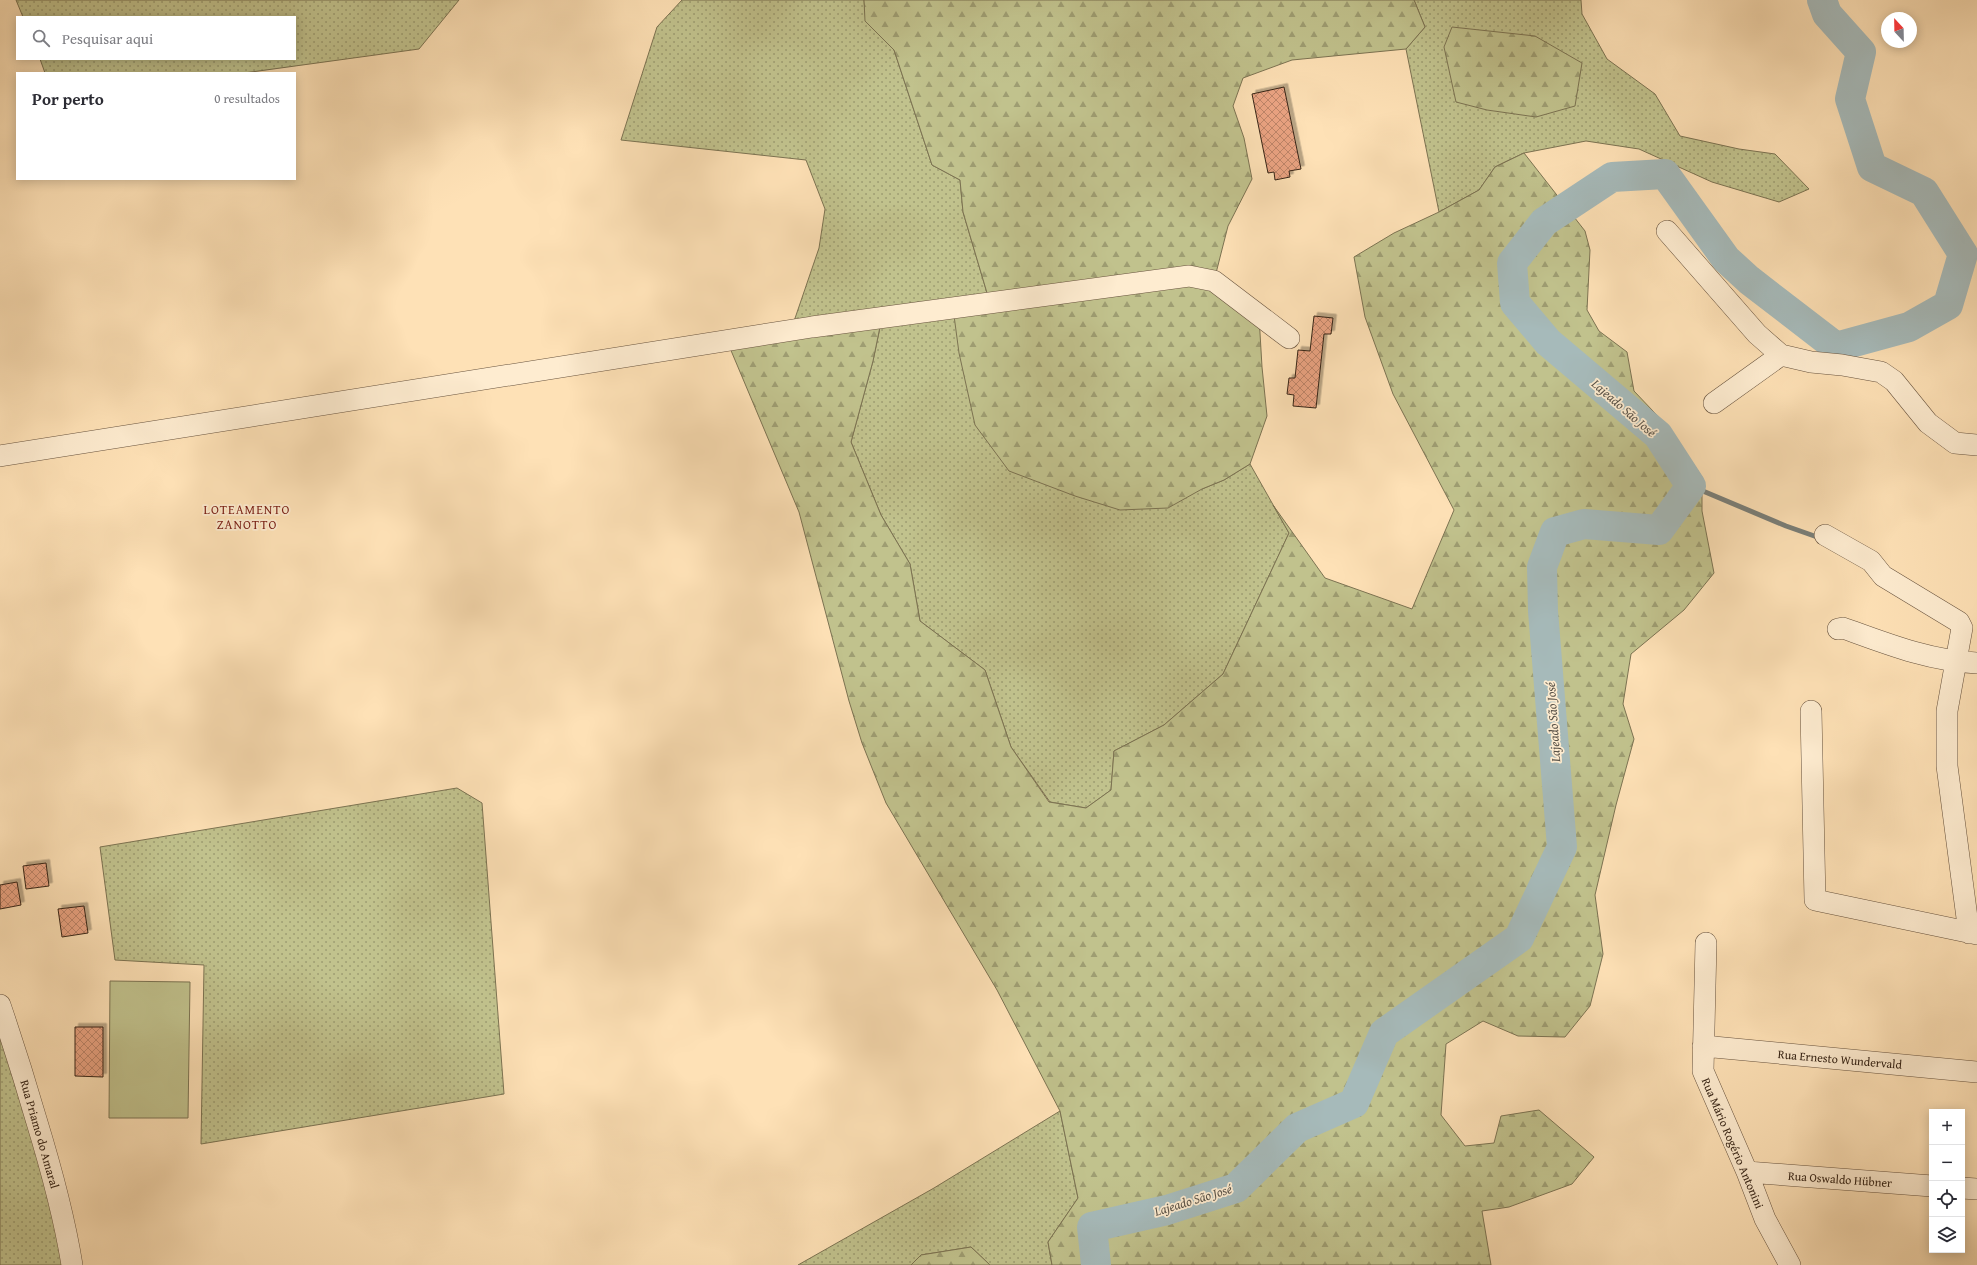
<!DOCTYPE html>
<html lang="pt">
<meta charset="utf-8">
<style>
:root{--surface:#fff;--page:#f2f2f3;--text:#2b2b33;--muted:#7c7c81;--line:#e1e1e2}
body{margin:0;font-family:"Gentium Book Plus",serif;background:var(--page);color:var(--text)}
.controls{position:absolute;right:12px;bottom:12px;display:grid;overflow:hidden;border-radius:0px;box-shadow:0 2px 10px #0003}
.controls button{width:36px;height:36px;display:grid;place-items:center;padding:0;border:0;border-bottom:1px solid var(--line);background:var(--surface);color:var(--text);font:20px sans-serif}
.compass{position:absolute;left:1881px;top:12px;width:36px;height:36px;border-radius:50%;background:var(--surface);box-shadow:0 2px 10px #0003;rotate:338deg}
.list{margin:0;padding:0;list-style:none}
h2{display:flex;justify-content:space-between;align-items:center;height:52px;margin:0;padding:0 16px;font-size:17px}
h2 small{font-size:13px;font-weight:400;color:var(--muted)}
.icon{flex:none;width:22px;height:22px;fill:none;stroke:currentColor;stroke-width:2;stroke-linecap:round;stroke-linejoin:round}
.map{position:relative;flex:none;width:1977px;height:1265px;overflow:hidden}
.search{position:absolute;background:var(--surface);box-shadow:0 2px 10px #0003;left:16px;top:16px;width:280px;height:44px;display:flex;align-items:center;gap:10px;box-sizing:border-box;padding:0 14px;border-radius:0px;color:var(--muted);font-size:15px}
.panel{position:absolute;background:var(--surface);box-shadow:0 2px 10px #0003;left:16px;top:72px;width:280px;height:108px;border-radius:0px}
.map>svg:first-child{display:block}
.grass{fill:url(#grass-dots);stroke:#7c7352}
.forest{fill:url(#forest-firs);stroke:#7c7352}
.pitch{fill:#c1c28d;stroke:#7c7352}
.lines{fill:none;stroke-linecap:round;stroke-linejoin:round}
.stream{stroke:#797e78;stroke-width:5}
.river{stroke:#a6baba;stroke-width:30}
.building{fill:url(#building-cross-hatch);stroke:#362416;filter:url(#shadow)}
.minor-casing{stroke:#68533e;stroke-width:22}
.minor{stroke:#feecd0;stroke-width:21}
.labels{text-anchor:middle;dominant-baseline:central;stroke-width:3.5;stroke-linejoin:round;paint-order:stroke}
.street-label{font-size:12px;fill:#362416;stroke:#feecd0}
.water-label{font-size:13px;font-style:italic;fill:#585147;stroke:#feecd0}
.neighbourhood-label{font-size:13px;letter-spacing:1px;fill:#7a1f14;stroke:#feecd0}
</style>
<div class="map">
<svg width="1977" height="1265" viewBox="0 0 1977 1265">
<defs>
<pattern id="grass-dots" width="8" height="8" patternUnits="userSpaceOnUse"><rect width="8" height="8" fill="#c1c28d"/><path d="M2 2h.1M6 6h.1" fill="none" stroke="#9e9d72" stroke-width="1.8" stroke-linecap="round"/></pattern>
<pattern id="forest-firs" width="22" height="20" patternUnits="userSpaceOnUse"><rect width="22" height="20" fill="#c1c28d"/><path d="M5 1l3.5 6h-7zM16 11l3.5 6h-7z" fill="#9e9d72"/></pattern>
<pattern id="building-cross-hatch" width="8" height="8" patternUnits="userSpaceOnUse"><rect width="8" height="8" fill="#eaa382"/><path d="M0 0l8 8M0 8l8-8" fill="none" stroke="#be8569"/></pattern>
<filter id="shadow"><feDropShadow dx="3.5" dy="-3.5" stdDeviation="0" flood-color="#0004"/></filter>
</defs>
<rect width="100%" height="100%" fill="#fee1b6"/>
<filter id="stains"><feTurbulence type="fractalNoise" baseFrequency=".005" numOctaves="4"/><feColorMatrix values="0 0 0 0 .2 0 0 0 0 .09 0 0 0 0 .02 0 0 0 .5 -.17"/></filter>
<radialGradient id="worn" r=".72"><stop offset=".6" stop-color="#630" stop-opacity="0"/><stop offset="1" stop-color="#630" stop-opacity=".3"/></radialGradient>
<path class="grass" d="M16,0h443l-40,49 -175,24h-199l-5,-14h255v-42h-272z
M682,0h182l2,21 28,29 38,115 28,15 3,32 27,91 212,186 22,-9 26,-16 39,69 -66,141 -59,51 -50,26 -3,39 -25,18 -36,-6 -39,-55 -26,-77 -65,-49 -10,-57 -29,-49 -30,-73 22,-81 9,-43 -91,12 28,-82 6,-39 -19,-49 -185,-20 36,-113z
M1414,0h167l1,14 25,45 48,35 25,42 59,13 36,5 34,35 -30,13 -67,-20 -73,-33 -53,-8 -62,12 -17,8 -12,6 -16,23 -40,22 -33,-163 19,-22z
M457,788l25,15 22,291 -303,50 3,-179 -89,-5 -15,-113z
M0,1005l72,260h-72z
M1060,1111l18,87 -30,44 4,23h-62l-19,-18 -50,8 -10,10h-113l136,-77z"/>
<path class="forest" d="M864,0h550l11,27 -19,22 -114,11 -49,18 -10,28 11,32 8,41 -24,47 -14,55 45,35 3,51 5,49 -17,48 -26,16 -22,9 -34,19 -48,2 -45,-14 -66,-25 -34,-46 -16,-72 -6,-45 37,-5 -27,-91 -3,-32 -28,-15 -38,-115 -29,-29z
M1452,27l83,9 47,27 -7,43 -39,11 -49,-7 -31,-8 -12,-55z
M1524,153l61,78 5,19 -3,60 12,21 28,21 7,39 37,39 31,47v34l12,62 -30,37 -53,44 -8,50 11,35 -18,66 -21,90 8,59 -13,52 -25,31 -47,-1 -35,-15 -37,23 -5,71 24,31 29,-3 7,-27 38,-6 55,47 -22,27 -63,23 -27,4 9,54h-439l-4,-23 30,-44 -18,-87 -63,-121 -111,-187 -24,-60 -13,-42 -50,-189 -72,-171 155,-24 -9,44 -22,81 30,73 29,49 10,57 65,49 26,77 38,55 37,6 25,-18 3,-39 50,-26 59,-51 66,-141 -16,-28 52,73 87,31 42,-99 -61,-116 -28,-77 -11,-60 40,-24 45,-21 40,-22 16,-23z
M971,1247l19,18h-79l10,-10z"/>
<path class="pitch" d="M110,981l80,1 -2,136h-79z"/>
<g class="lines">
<path class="stream" d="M1691,486l95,40 34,12"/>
<path class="river" d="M1096,1265l-4,-38 75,-17 69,-22 61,-60 57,-25 30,-70 135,-95 43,-91 -19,-236 -1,-44 13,-35 29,-8 75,6 32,-44 -33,-51 -110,-93 -33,-39 -3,-40 32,-41 68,-45 53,-3 61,85 23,21 87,67 73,-20 39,-22 15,-51 -39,-62 -52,-25 -22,-68 11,-47 -34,-38 -5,-14"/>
</g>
<path class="building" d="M1284,87l17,82 -12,2 1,6 -15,3 -1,-8 -6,1 -16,-79z
M1314,316l19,2 -2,16h-7l-8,74 -23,-2 1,-11 -7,-1 2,-16h6l3,-28 12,1z
M46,863l3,23 -23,3 -3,-23z
M17,882l4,23 -21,4v-24z
M84,906l4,27 -26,4 -4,-28z
M75,1027h28v50l-28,-1z"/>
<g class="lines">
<defs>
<path id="minor" d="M1667,231l90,103 24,21 30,7 31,3 39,7 13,9 34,42 27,20 22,2
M1714,403l67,-48
M0,456l812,-129 377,-51 25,5 75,57
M1825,535l46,26 12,15 76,46 3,6 -15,83v55l22,167
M1838,629l5,-1c44,16 87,33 134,35
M1811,711l4,189 162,34
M1706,943l-3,128 44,101 18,47 25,46
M0,1005c13,38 25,76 36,114 15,49 28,96 36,146
M1703,1046l274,26
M1747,1172l185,14
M1962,1188l15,1"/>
</defs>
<use href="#minor" class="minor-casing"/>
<use href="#minor" class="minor"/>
</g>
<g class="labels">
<g class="street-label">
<text transform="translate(1840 1059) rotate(5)">Rua Ernesto Wundervald</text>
<text transform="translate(40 1134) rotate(74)">Rua Priamo do Amaral</text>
<text transform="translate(1733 1143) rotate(67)">Rua Mário Rogério Antonini</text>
<text transform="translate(1840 1179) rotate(4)">Rua Oswaldo Hübner</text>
</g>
<g class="water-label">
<text transform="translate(1624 408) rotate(41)">Lajeado São José</text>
<text transform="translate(1553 722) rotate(-94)">Lajeado São José</text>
<text transform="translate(1193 1200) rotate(-17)">Lajeado São José</text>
</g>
<g class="neighbourhood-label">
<text x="247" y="509">LOTEAMENTO<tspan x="247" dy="15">ZANOTTO</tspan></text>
</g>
</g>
<rect width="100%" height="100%" filter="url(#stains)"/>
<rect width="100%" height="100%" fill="url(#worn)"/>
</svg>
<div class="controls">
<button>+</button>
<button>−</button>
<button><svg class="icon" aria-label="locate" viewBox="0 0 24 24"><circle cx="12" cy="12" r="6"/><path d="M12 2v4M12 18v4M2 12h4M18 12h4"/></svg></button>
<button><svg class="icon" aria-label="layers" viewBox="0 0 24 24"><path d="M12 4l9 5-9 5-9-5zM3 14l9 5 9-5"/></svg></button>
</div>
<svg class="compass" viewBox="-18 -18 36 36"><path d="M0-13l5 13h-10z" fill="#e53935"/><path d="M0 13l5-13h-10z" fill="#7c7c81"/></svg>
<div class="search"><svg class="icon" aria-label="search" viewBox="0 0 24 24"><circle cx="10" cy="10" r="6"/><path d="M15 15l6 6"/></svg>Pesquisar aqui</div>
<section class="panel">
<h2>Por perto<small>0 resultados</small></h2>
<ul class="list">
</ul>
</section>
</div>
